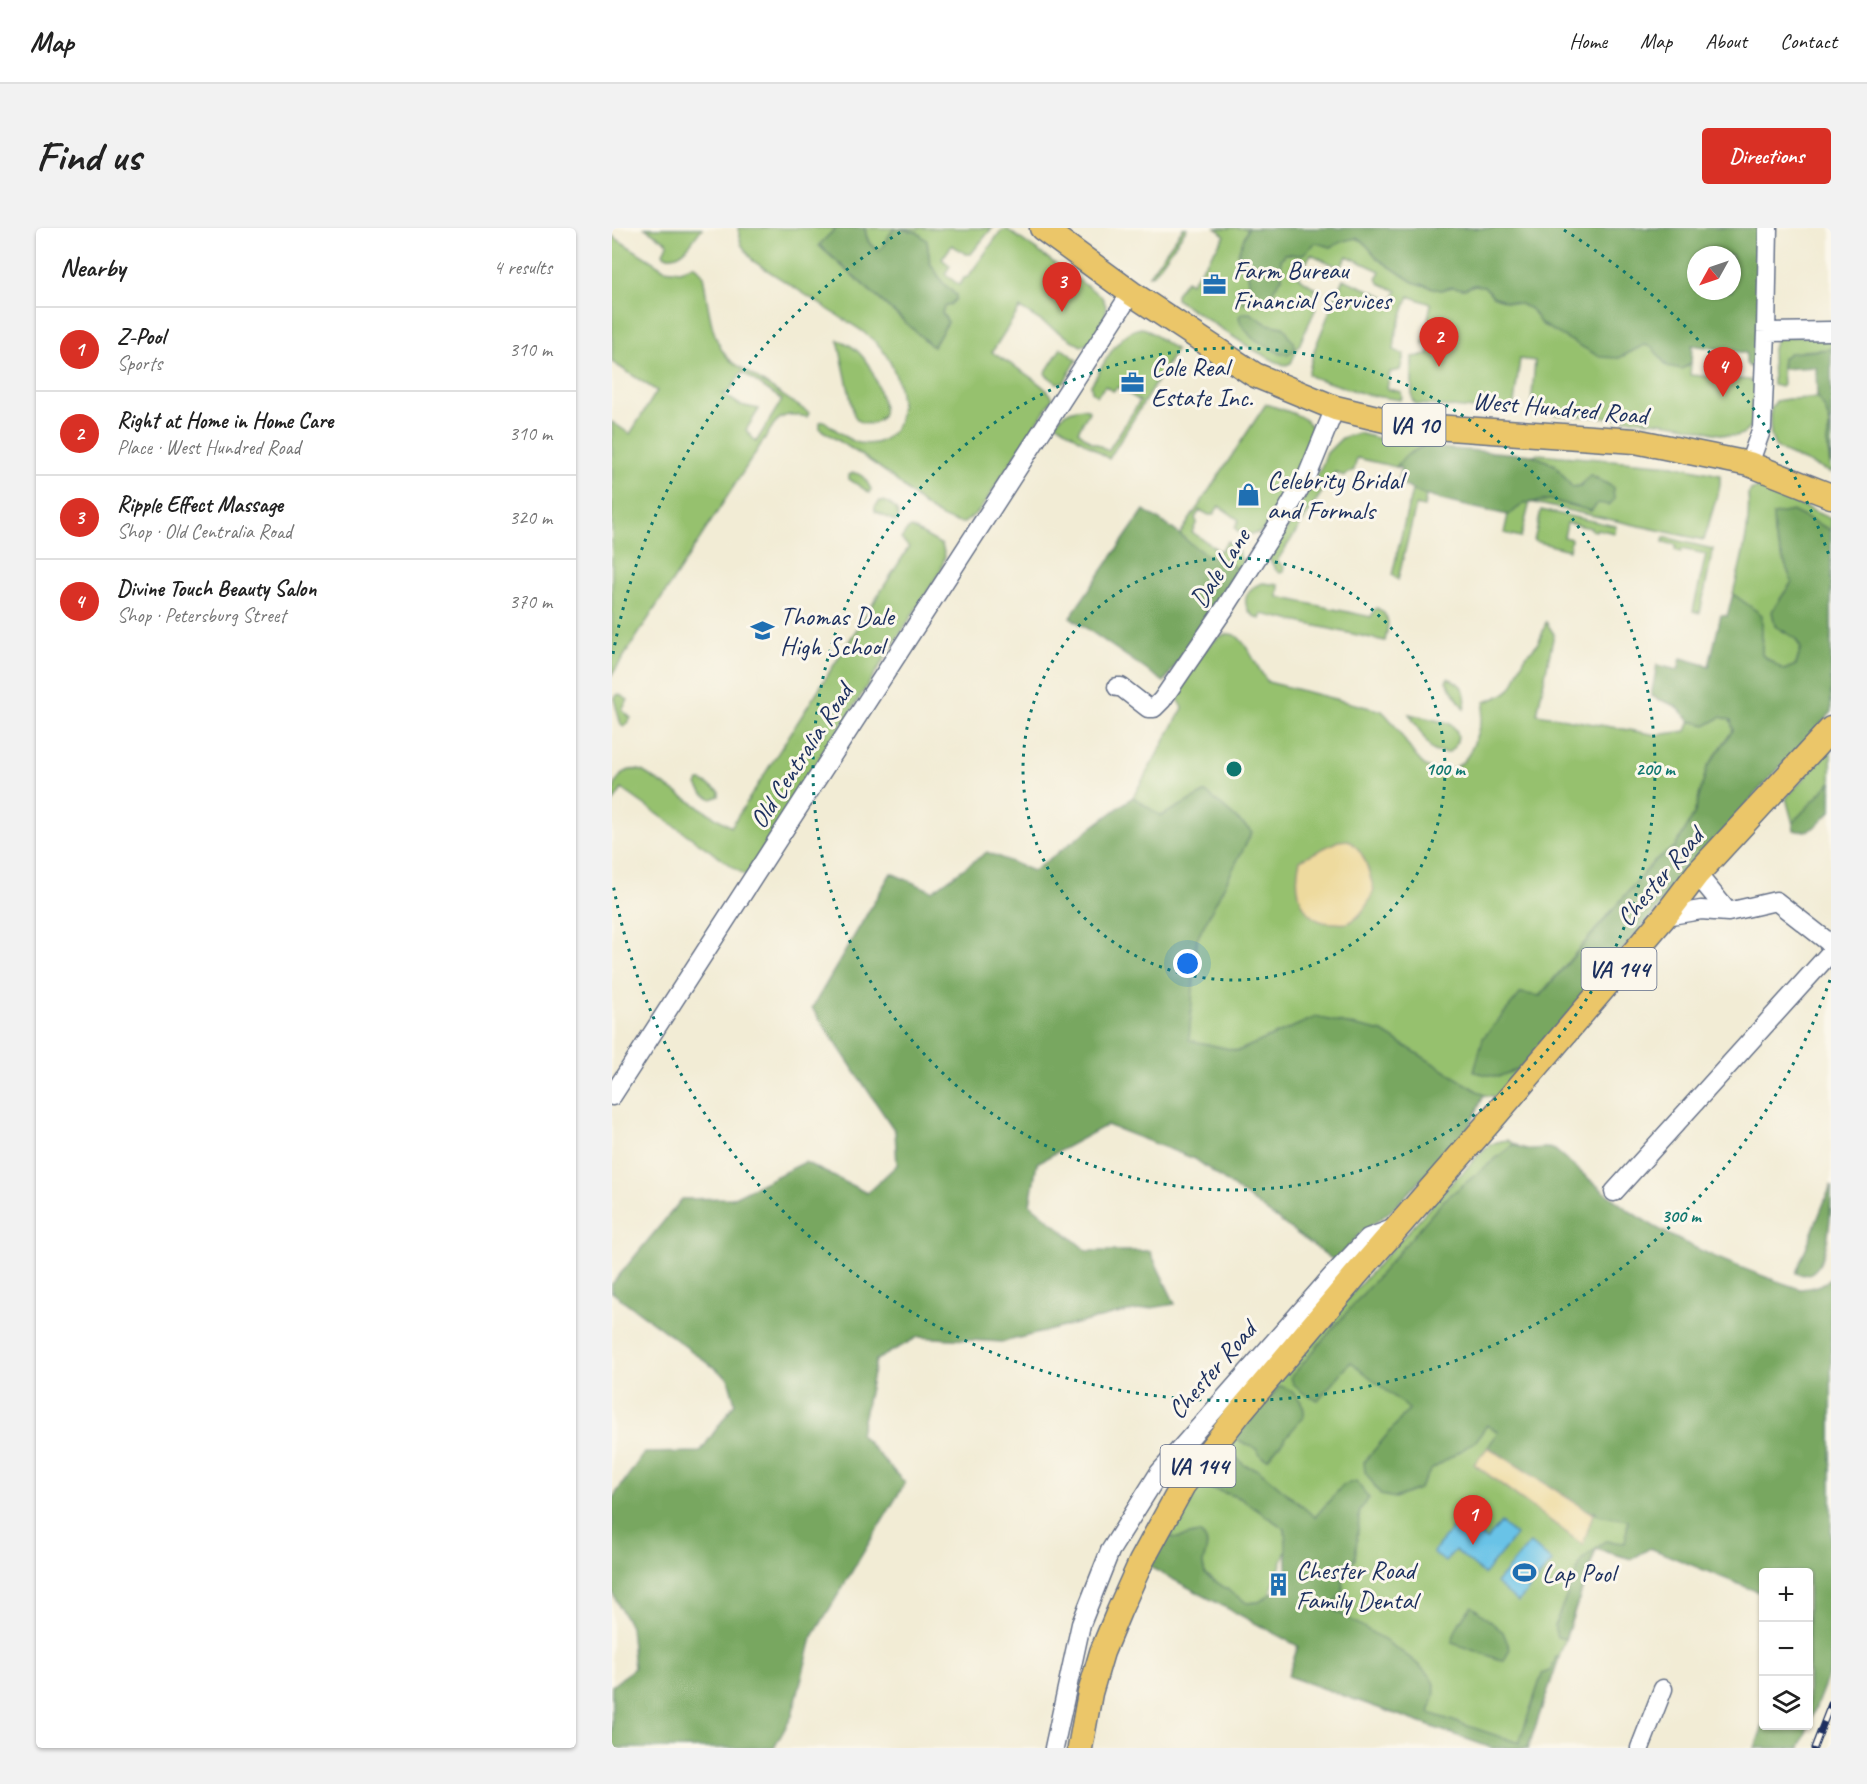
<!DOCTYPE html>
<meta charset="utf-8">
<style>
:root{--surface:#fff;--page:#f2f2f2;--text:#222;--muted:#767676;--line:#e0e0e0;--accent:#d93025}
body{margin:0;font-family:Caveat,sans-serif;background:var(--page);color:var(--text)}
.controls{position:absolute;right:18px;bottom:18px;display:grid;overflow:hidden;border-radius:6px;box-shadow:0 2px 4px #0004}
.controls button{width:54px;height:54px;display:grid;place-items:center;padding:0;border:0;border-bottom:2px solid var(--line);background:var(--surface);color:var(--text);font:30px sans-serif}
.compass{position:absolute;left:1075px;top:18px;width:54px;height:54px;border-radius:50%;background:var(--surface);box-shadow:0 2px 4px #0004;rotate:230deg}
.you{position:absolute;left:576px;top:736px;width:21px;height:21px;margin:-15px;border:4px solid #fff;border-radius:50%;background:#1a73e8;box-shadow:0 0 0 9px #1a73e833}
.badge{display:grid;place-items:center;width:39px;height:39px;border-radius:50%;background:var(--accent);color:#fff;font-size:20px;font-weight:700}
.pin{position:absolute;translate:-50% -50px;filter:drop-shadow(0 2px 3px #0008)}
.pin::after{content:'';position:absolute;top:32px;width:21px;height:18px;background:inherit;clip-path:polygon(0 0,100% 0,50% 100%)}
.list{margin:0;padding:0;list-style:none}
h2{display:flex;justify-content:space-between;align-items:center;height:78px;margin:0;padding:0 24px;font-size:26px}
h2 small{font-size:20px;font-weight:400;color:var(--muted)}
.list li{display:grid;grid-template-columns:39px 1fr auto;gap:18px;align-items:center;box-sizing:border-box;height:84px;padding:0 24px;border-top:2px solid var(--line)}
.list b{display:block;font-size:22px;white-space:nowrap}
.list p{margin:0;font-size:20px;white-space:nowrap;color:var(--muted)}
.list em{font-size:20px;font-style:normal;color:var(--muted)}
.icon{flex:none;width:33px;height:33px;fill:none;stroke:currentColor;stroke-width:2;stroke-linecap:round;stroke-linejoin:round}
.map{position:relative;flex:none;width:1219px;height:1520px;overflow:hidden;border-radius:6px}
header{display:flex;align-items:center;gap:36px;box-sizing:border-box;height:84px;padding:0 30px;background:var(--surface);border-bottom:2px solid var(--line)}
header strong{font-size:28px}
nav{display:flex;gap:33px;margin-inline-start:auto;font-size:21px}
.intro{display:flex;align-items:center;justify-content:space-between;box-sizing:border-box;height:144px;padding:0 36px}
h1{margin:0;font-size:42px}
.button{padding:15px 27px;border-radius:6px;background:var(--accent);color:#fff;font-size:21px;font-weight:700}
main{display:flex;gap:36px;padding:0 36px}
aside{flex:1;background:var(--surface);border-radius:6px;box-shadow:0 2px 4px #0004}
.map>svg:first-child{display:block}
.green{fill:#96c16e;stroke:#587866;stroke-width:1.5;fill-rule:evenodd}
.forest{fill:#78a761;stroke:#4a6b60;stroke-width:1.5;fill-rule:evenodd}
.sand{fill:#eeda9e;stroke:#84847e;stroke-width:1.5}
.water{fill:#69c3e7;stroke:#4279a2;stroke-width:1.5}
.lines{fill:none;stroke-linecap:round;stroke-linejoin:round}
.minor-casing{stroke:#667188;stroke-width:21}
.major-casing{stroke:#667188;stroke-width:27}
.minor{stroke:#fff;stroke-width:18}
.major{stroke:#ebc669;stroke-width:24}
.rail-casing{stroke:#1b2f5e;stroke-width:7}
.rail{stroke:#fbf7ec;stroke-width:4.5;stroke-dasharray:14;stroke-linecap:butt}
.ring{fill:none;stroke:#0f766e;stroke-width:3;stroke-dasharray:3 6}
.labels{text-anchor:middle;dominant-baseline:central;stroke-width:6;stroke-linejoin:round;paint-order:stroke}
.shield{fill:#fbf7ec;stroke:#5e6b89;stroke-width:1.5}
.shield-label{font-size:24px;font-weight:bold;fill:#1b2f5e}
.poi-label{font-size:26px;fill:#1b2f5e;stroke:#fbf7ec;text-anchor:start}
.street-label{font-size:26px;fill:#1b2f5e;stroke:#fbf7ec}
.centre{fill:#0f766e;stroke:#fbf7ec;stroke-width:3}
.ring-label{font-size:18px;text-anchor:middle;font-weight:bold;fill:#0f766e;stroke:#fbf7ec;stroke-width:6;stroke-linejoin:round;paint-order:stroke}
</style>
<header>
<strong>Map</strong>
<nav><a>Home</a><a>Map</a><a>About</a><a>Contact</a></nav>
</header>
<div class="intro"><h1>Find us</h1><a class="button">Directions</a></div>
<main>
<aside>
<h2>Nearby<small>4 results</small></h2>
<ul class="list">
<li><span class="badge">1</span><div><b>Z-Pool</b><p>Sports</p></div><em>310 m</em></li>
<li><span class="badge">2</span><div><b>Right at Home in Home Care</b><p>Place · West Hundred Road</p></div><em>310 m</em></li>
<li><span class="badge">3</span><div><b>Ripple Effect Massage</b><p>Shop · Old Centralia Road</p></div><em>320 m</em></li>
<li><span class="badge">4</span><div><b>Divine Touch Beauty Salon</b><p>Shop · Petersburg Street</p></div><em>370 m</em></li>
</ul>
</aside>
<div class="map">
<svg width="1219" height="1520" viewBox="0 0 1219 1520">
<rect width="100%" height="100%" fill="#fbf7ec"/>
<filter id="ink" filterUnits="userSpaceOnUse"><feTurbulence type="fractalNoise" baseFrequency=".0167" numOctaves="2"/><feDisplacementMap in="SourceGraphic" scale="12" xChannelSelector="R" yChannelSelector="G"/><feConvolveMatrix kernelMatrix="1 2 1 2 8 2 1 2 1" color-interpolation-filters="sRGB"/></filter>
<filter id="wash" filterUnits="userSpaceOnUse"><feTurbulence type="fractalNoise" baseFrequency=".008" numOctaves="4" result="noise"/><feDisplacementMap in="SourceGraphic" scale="24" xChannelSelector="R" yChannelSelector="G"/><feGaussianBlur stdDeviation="1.35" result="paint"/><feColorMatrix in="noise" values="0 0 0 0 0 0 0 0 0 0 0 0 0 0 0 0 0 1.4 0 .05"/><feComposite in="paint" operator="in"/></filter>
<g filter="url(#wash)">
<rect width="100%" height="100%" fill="#f2ecd5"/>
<path class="green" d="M33,0h57c-10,13 -18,31 -37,28l-2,-3 5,-10z
M126,0h98l-17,18 114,101 15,-25 -6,-9 2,-6 12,-12 -13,-12 -13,-20 -3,-22 -10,-9 -17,-4h92l-21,26h-5l-14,-9 -10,14 8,7 -5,8 14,11 5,-7 4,-1 32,-45 3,-2h5l93,66c13,17 -2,32 -11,47l-9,3 -61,-38 -28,44c14,10 54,32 61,46l-73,112 -16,13c-29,0 -56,-34 -77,-50 -21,-16 -45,-30 -67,-44v-7l4,-1c10,7 23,19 35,22 7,1 16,1 22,-2 33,-16 19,-70 0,-93 -11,-14 -29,-23 -44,-33 -28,-18 -56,-36 -84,-54l-12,-17z
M253,0h30c-8,7 -9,16 -16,23 -9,-5 -13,-12 -14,-23z
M571,0h4l-33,46 -5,1z
M604,0h32l-10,25 10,20 1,10 -6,7 7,14 10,-1 8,2 7,-21 7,-6 -1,-18 4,-6c7,-1 10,2 15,1 8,-1 9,-12 16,-12 5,0 11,3 15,4l13,-6 12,-3 7,3 15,18 35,23 28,8 11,-3 12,2 10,-4 10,1 9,10 13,5 14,3 11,5 10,15 78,34 25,-13 8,1 15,20 20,1 4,-4 -1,12 60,5 5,6c0,16 4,42 -15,49 -12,4 -45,-8 -59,-10 -49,-8 -98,-8 -147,-12l-3,-6 4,-46 -15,-2 -7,51 -3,2 -94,-8 -4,-5v-42l17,-2 1,-10 -7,-1 8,-40 -22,-8 -13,36 -2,18 10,5 -4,15 -10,2 -3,17 14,3 1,5 -2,3 -32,-5 -56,-18 -4,-3 7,-26 28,-69 50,21 4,-9 -18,-8 -2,-5 3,-7 -33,-15 -6,11h-3l-27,-13 -13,23 17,11 -5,15 6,5 -25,55 -7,3 -32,-17 -76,-50v-5l10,-14 5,3 34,-47z
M0,8l52,33 16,2 13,-6 5,3 5,7c5,26 7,68 28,86l78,52 -2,4c-14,-3 -23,-5 -33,7l-162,251v-253l18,12 27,-43 -45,-29zM130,144l40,28 -26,42 -10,-12 13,-21 -19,-4 -17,-11 6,-2z
M529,100l5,1 30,21 -67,109 -53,-36c7,-11 21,-17 32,-14l1,3 -11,19 15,12 4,1 11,7 32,-50 -22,-14 -5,4 -8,-5 -8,10 -5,-4 -1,-7c12,-19 27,-54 50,-57z
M1219,108v13l-28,2 -20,7 -1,11 1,16 -2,2 -8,-2 -1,-32 4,-16z
M226,112c25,7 36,31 42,54 2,6 5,12 3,19 -4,14 -23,14 -29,2z
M449,120l16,12 -13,22 -7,1 -11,-8 -1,-2z
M1205,168l8,13 5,15 -3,18 4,31 -47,-21 -9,-6 -4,-10 -1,-15 1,-12 5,-8 12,-2 28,-1z
M654,176c13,5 38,10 45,22 3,4 4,9 3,14 -1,11 -44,87 -53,92 -7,4 -15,1 -23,0l-3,-5 4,-7 -20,-14 -6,9h-4l-9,-5 -5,8 2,4 -5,10 28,19 8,-10 10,10 5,12 -5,13 -11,-15 -17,-4 -18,-11 -12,-12z
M746,205l31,8 36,4 -20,11 -9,11 -39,-9 -3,12 -10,6 -9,-4 -58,89 7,6 -1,5 -3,1 -4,-3 -8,-13 25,-37 1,-4 27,-48 6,-15 15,-15z
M925,226l136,11 47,10v10l-16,55 -174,-38 -9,35 -17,-4 4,-18 17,-12 25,-3 41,11 22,-24 -22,-12 -11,11 -8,1 -17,-22 -22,-10z
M241,245c10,0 14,9 18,16l-1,4 -21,-14v-4z
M1147,260l8,2 64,29v21l-3,-11 -54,6 18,47 -20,29 3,15 20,12 6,10 -5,17 -12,5 -23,-16 2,-14 -30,-46c8,-33 18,-66 15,-100l4,-5z
M800,262l14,6 -2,11 -8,-2 -18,75 -6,-5z
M268,273c9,0 17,7 19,16l-3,5 -21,-11v-4z
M929,282l75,16 -1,7 -18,-4 -1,2 -5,-1v-2l-24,-5 -3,14 7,2 -2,11 -35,-9z
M300,300l30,17 3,11 -4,14 -195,306 -124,-87 -10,15c0,-18 8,-40 30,-33l89,56 178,-280 -8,-8 7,-10z
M1052,309l49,12 -13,64 -7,-2 13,-57 -24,-5 -1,3 -6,-2 1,-5 -13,-3z
M651,355l16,2 -1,12 93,20 3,-7 3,-2c15,8 11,19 8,33l-123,-27 -2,5c-21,-8 -18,-31 3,-36z
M934,394l8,12 -17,80 120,21 29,-4 4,-10 17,4 14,-8 10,3 2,10 -26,38 -13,47 -19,32 -20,13 -116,136 -16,71 -26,30 -13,-2 -168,-78 -78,34 -50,-11 9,-101 54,-107 -91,-16 -27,-19 50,-89 -7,-13c10,-16 40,-77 63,-57 10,9 19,32 29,44l114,29c17,15 24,36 39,51 5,6 14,8 21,8 32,1 37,-45 43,-68 34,-12 25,-15 39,-43 4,-7 9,-9 13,-15 4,-5 7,-16 9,-22z
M836,450c14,5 21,16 16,31l-18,-28z
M7,466l9,6 -6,10 9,8 -7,9 -3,-2 -7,-26 2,-3z
M797,486l39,9c14,8 12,20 0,30l-12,-1 -5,-3z
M1219,520v34l-38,42 -7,-26z
M87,553h3l17,10v5l-7,3 -9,-5 -6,-9z
M895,912l7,4 -71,57 202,248 -13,110 -36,-10 -68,199h-36l-204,-72 10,-29 56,-88 -142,-110 244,-271c21,-15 22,-35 51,-38z
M585,1258l22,5 21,7 45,31 2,19 -18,48 -10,6 -12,1 -42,-29c0,-3 -2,-6 -2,-10 1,-12 10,-22 -4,-31l-22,5 -16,-3z"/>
<path class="forest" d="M224,0h29c1,11 4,18 14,23 7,-7 8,-16 16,-23l22,4 10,9 3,22 13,20 13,12v4l-5,5 -7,3 -2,6 6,9 -15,25 -114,-102z
M636,0h513l-3,130 -6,8 -3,1 -3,-4v-10l-54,-8 -1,18 -9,6 -15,-3 -15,-19 -8,-2 -25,13 -19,-1 -59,-33 -10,-15 -11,-5 -14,-3 -13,-5 -9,-10 -10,-1 -10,4 -12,-2 -11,3 -28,-8 -35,-23 -15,-18 -7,-3 -12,3 -13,6 -15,-4c-6,3 -9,11 -16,12 -5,1 -8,-2 -15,-1l-4,6 1,18 -9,12 3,6 -2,7c-6,3 -24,1 -31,-1 -3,-9 0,-12 6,-19l-1,-10 -10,-20zM1084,27h36v36h-36z
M630,85h8l17,11 16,3 4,4 1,5 6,6 1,7 -6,5h-8l-29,-16 -11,-14 -2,-7z
M1219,121v115l-4,-22 3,-18 -5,-15 -8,-13 -1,-29 -34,2 1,-11 6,-5z
M813,217l14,3 94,7 22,10 17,22 8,-1 10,-11 23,12 1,13 -5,5 -11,-2 -7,8 -41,-11 -25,3 -17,12c-25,-6 -95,-17 -110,-35l3,-12 -5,-1 9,-11z
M532,282c12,8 24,15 35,24 10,8 18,16 30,22 11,5 27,5 29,20l-74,106 -94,-65z
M1180,283l37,18 2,11v173l-75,80 -233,274 -25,10 -24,-5 9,-34 38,-45 19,3 115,-136 20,-13 19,-32 13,-47 26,-38 -2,-10 -10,-3 -14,8 -17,-4 -14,-15 -25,-10 6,-31 21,5 3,-12 28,8 12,-51 6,1 6,-22 29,21v40l22,15 12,-5 5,-17 -6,-10 -20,-12 -3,-15 20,-29 -18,-47 -1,-20z
M1219,554v29c-11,11 -20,25 -37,19l-1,-6 4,-6z
M594,564l46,40 -55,107 -8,101 49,11 78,-34 67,15 101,63 -16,35 -75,79 -36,28 -21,25 -141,-103 -88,-34 -70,38 -7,41 57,47h63l25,53 -59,10 -113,28 -85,-5 -42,23 -16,74 45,49 -93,155 -20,78 -18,32h-162v-62l22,-18 -4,-41 -18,-35v-93l32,-46 56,-1 35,-49 -7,-25 -116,-86v-8l70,-85 50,-1 73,-36 62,31 30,-28 -2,-34 -83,-123 79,-135 41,18 55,-39 46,19 100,-74 28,19z
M902,916c20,12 26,-1 41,6 27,23 53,47 82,66 50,32 107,54 163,73 12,-1 22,-3 31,-11v390l-31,80h-45l8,-23 45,1v-154h-44l-1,22 -113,-46 -18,11 -36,-10 -31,90 -8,-2 -3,-11 28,-66 23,-19 20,2 3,-23 -30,-5 -3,-4 -2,3 -105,-67 10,-15 -11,-7 -11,16 -45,29 -12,19 -24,9 -14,-3 -16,-23 -1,-10 45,-53 -58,-47 -33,38c-11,-4 -25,-11 -27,-23l152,-176z
M1219,957c0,24 0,102 -35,88z
M668,1158c13,3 26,17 24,30l-36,43 -6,-2 -6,-8 -18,-9v-5z
M617,1216l5,5 2,8 8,8 15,5 56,47 28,-32 13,-4 13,17 -9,12 -5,49 -13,19 1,13 -11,17c23,15 90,51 101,74 5,10 -1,20 -4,31l90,30 23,-69 9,-4 5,-13 3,1 -31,90h-36l-204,-72 10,-30 -154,-82 17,-29 16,3 22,-5c14,10 5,19 4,31 0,4 2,7 2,10l42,29 12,-1 29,-20 -3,-53 -45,-31 -21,-7 -22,-5z
M860,1378l31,26 7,17 -6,12 -52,-18c3,-14 10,-27 20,-37z"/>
<path class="sand" d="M736,612c18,12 20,30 26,50 -5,12 -12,27 -26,33 -3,1 -10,0 -14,0 -34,1 -41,-36 -34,-63l38,-19z
M876,1219l105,67 -10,31 -109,-81z"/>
<path class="water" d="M848,1291l26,21 15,-17 15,12 -32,39 -29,-24 -10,12 -12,-10z
M918,1315l22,19 -34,40 -22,-19z"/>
</g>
<g filter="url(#ink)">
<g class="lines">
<defs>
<path id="minor" d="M1154,104l65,-1
M1137,236l13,-36 4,-96 2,-104
M505,459h4l27,21h6l8,-8 63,-92 61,-96 22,-38 27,-66
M1085,646l31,38
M1053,688l36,-6 27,2 48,-11 55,43
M0,868l519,-803
M1002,964l217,-240
M442,1520l27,-124 29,-73 49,-78 173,-197 36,-38 27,-10
M1028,1520l23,-59"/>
<path id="major" d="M430,0l89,65 124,82 80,33 71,17 229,16 114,23 82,32
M468,1520l10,-55 12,-41 17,-41 22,-49 42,-77 57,-73 114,-135 138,-158 173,-203 32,-42 134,-145"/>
</defs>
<use href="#minor" class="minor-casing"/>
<use href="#major" class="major-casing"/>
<use href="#minor" class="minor"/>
<use href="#major" class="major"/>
<defs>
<path id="rail" d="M1202,1520l17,-44"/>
</defs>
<use href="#rail" class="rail-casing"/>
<use href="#rail" class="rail"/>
</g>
</g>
<g class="ring">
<circle cx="622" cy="541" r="211"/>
<circle cx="622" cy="541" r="421"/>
<path d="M1218 752A632 632 0 0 1 1 656M1 426A632 632 0 0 1 292 2M952 2A632 632 0 0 1 1218 330"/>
</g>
<defs>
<symbol id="office-bare" viewBox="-9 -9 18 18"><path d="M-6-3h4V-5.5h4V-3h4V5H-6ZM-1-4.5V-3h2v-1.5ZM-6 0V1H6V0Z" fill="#1f6fb2" stroke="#fbf7ec" stroke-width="2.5" paint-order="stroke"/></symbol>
<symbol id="shop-bare" viewBox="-9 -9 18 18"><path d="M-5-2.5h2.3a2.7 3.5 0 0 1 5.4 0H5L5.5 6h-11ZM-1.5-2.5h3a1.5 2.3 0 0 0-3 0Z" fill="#1f6fb2" stroke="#fbf7ec" stroke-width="2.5" paint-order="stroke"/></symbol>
<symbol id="school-bare" viewBox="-9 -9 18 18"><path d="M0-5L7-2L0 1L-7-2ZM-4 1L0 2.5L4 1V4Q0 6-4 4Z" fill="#1f6fb2" stroke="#fbf7ec" stroke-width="2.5" paint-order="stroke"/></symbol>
<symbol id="stadium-bare" viewBox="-9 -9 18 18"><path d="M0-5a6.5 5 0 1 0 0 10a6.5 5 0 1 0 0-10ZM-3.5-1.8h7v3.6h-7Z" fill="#1f6fb2" stroke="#fbf7ec" stroke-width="2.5" paint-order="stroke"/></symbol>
<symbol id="building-bare" viewBox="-9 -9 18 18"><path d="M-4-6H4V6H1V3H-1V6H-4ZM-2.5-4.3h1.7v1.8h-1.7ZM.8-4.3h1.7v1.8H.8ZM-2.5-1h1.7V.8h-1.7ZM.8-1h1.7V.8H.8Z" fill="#1f6fb2" stroke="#fbf7ec" stroke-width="2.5" paint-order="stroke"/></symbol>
</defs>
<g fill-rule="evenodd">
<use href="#office-bare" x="586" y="40" width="33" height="33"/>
<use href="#office-bare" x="504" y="138" width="33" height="33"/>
<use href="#shop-bare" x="620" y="250" width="33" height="33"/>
<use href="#school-bare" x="134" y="386" width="33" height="33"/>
<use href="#stadium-bare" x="896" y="1328" width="33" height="33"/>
<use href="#building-bare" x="650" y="1340" width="33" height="33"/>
</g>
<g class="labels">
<g class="shield">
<rect x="770.5" y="176" width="63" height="42" rx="4.5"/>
<rect x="969.5" y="720" width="75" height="42" rx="4.5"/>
<rect x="548.5" y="1217" width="75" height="42" rx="4.5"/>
</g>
<g class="shield-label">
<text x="802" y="197">VA 10</text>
<text x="1007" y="741">VA 144</text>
<text x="586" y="1238">VA 144</text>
</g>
<g class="poi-label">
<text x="621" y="42">Farm Bureau<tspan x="621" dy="30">Financial Services</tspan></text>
<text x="539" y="139">Cole Real<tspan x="539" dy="30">Estate Inc.</tspan></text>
<text x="655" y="252">Celebrity Bridal<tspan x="655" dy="30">and Formals</tspan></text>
<text x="168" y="388">Thomas Dale<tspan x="168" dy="30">High School</tspan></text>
<text x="684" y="1342">Chester Road<tspan x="684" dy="30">Family Dental</tspan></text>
<text x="930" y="1345">Lap Pool</text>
</g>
<g class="street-label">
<text transform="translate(948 180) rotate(5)">West Hundred Road</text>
<text transform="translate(608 340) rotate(-57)">Dale Lane</text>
<text transform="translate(189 528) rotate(-57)">Old Centralia Road</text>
<text transform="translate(1048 649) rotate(-50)">Chester Road</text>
<text transform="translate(600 1142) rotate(-49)">Chester Road</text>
</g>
</g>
<circle cx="622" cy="541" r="9" class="centre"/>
<g class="ring-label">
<text x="833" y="547">100 m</text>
<text x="1043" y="547">200 m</text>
<text x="1069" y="994">300 m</text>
</g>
</svg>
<div class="controls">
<button>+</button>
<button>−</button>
<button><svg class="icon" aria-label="layers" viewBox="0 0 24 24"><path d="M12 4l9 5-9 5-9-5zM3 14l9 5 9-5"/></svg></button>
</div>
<svg class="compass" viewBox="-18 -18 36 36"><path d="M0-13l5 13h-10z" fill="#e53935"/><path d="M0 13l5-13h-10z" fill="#767676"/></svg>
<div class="you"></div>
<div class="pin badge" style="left:861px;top:1317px">1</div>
<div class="pin badge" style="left:827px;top:139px">2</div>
<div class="pin badge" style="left:450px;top:84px">3</div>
<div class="pin badge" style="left:1111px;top:169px">4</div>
</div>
</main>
